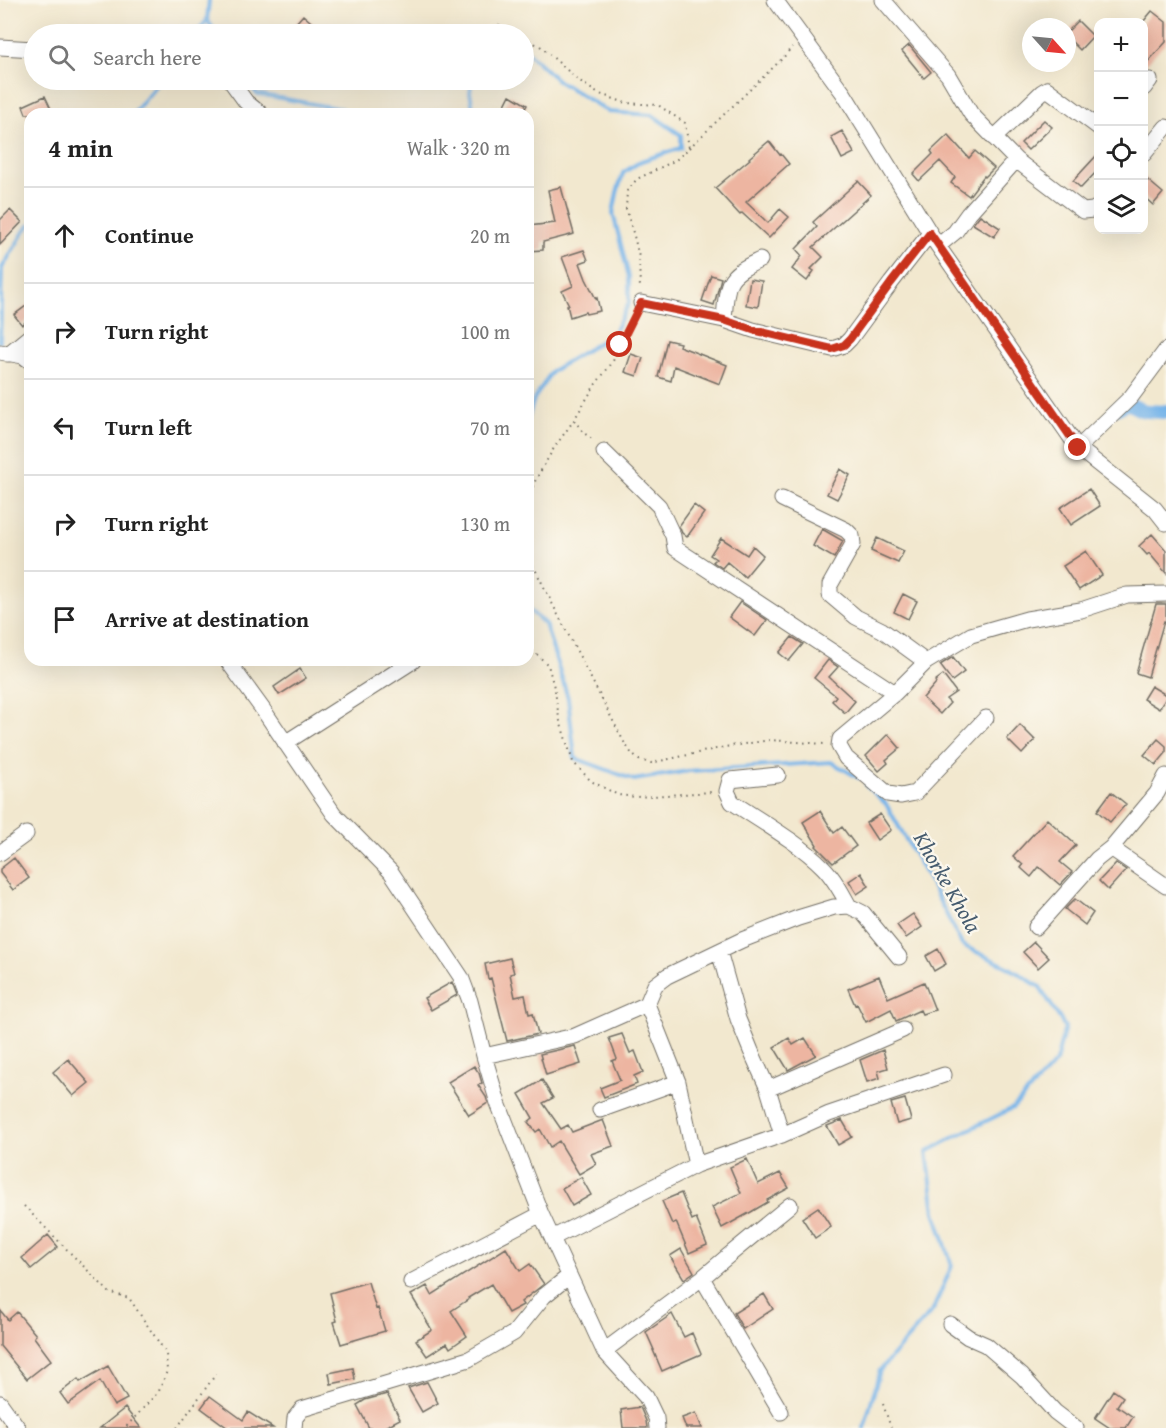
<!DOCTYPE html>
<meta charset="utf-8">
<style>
:root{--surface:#fff;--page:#f6f6f6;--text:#222;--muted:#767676;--line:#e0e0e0}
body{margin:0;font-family:"Gentium Book Plus",serif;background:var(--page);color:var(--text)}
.controls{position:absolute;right:18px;top:18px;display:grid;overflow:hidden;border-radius:12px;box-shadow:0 6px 24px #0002}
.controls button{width:54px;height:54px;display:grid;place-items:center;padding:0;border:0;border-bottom:2px solid var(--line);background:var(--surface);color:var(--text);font:30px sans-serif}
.compass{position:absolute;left:1022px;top:18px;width:54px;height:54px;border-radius:50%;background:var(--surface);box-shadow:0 6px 24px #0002;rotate:117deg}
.stop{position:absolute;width:18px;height:18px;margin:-14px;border:4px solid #c8321e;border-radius:50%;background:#fff}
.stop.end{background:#c8321e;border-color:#fff;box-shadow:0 2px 6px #0008}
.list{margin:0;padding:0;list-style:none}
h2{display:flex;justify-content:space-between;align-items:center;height:78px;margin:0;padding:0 24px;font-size:26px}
h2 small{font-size:20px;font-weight:400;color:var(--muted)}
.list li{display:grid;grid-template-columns:39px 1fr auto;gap:18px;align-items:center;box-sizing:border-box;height:96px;padding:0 24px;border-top:2px solid var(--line)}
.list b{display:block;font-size:22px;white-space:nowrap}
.list em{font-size:20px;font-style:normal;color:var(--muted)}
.icon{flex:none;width:33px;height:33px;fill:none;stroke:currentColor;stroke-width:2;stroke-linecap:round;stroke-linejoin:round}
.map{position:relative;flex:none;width:1166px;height:1428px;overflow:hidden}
.search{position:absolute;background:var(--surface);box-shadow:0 6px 24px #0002;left:24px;top:24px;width:510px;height:66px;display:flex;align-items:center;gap:15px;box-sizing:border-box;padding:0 21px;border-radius:33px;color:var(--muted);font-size:22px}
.panel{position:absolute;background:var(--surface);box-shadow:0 6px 24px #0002;left:24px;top:108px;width:510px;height:558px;border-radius:18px}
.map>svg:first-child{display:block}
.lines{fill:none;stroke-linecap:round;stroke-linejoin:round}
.stream{stroke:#76b4e9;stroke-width:4}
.canal{stroke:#76b4e9;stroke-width:14}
.building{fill:#edb5a1}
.minor-casing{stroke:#716d64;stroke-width:17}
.path{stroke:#716d64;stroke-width:2;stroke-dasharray:1.5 4.5;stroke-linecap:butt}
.minor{stroke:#fff;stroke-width:15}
.route{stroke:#c8321e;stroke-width:8}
.labels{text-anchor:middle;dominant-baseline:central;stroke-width:4.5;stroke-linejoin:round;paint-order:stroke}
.water-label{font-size:22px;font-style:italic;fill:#455b6e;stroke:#fbf7ec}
</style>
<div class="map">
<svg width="1166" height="1428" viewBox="0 0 1166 1428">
<rect width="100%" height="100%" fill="#fbf7ec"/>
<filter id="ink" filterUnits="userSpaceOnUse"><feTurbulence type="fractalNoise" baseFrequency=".0167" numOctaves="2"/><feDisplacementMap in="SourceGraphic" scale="12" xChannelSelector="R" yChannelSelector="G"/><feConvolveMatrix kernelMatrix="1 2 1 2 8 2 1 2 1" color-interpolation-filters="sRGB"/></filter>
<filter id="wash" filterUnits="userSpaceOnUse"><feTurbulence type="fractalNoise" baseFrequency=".008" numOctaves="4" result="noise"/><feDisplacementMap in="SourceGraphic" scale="24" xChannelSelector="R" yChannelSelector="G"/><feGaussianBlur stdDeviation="1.35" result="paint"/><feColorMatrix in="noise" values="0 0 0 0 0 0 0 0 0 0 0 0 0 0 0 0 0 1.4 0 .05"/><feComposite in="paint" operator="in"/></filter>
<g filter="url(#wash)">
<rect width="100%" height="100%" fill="#f2e8cf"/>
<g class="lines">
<path class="stream" d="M207,20l10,14
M196,34l11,-14 2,-20
M524,49l34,32 51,31 43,3 29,20v13l-40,13 -18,12 -6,20 -4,20 16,64v26l-16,31 -61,37 -18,28 -6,20
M247,80l10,14 85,15 7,5
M472,80l-2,12 4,22
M133,114l28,-34
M0,342l2,-74 23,-38 5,-5
M528,609l17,15 23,74 7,60 59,22 54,-9 143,-9 28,16
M864,1428l16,-58 53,-60 19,-44 -17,-54 -8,-60 31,-17 55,-27 43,-46 9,-35 -25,-40 -32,-20 -46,-22 -33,-65 -43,-76 -20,-19"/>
<path class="canal" d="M1118,408c13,-8 12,-2 24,2 6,2 15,1 21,2l3,-1"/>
</g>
<g id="blocks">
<path class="building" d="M1152,11l14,11v20l-23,25v-45z
M303,15l14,12 -7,7 -14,-11z
M1078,21l15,15 -13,14 -13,-13v-5z
M909,45l22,27 -7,6 -22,-27z
M510,95l17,10 -5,9h-5l-13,-7z
M45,96l7,15 -7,3h-19l-3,-8z
M1044,120l8,7 -24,23 -7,-7z
M842,131l12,22 -12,6 -11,-22z
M948,135l21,23 6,-7 19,17 -9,9 -1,-1 -15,20 -18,-13 4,-6 -15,-16 -21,20 -6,-7 20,-20 -2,-3z
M769,141l11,14 1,-1 8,10 -43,38 22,21 12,-14 9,8 -20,21 -27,-25 -2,2 -25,-27 35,-29 -1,-1z
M1098,154v16l-17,18 -8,-7z
M1143,176l20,17 -10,12 -10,-9z
M858,181l13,14 -58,52 10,10 -12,12 3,2 -7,10 -15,-12 10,-13 -6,-7 21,-22 -4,-5z
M561,187l13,47 -31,8v8l-15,1v-25l27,-3 -7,-33z
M10,210l12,12 -22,23v-25z
M980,215l20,13 -6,9 -21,-13z
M584,250l4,10 -8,3 6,16 10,20 1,-1 3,13 -14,3 -1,-2 -15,5 -3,-12h2l-7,-14 11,-5 -11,-29z
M711,275l10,3 -7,27 -12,-4z
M750,279l12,2 -4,26 -12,-2z
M30,303v15l-8,7 -8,-10z
M667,340l13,3 -1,3 48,19 -7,19 -46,-18 -3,15 -13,-4z
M631,354l12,4 -6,18 -12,-4z
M840,469l10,6 -13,24 -10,-5z
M1089,489l11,17 -29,19 -11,-17z
M694,505l10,8 -17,24 -5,-4 -3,-7z
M822,529l21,12 -9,17 -21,-12z
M1152,534l14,16v23l-17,-20 -2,2 -8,-9z
M721,538l26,17 6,-9 10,9 -18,22 -18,-15 -5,6 -9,-6 3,-3 -6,-4z
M877,538l27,13 -6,12 -27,-12z
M1086,551l16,24 -23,15 -16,-24z
M903,594l14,7 -9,18 -14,-7z
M740,602l27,18 -12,16 -26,-19z
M1156,604h10v18l-2,-1 -16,56 -12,-4z
M792,637l11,7 -14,17 -10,-8z
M953,657l11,15 -12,9 -12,-16z
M828,660l10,7 -9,10 26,24 -10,12 -13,-12 4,-5 -22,-18z
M300,669l6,9 -27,17 -5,-8z
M943,675l13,17 -10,7 4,4 -10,11 -17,-16 13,-15 -1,-2z
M1151,686l15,9v3l-7,11 -16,-10z
M1020,725l15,15 -13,14 -15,-15z
M888,734l12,14 -14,12 2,3 -9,8 -13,-15z
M1158,739l8,7v7l-10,12 -12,-10z
M1111,792l15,12 -16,18 -13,-11z
M820,811l14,22 8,-6 14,19 -23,17 -17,-17 1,-1 -14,-23z
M880,814l11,16 -14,10 -11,-17z
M1047,819l29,26 -16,17 12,10 -12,13 -21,-18 -8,10 -10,-9 2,-3 -10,-9z
M14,858l15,20 -16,12 -13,-17v-4z
M1116,863l10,7 -18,20 -9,-9z
M861,873l8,13 -12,8 -8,-13z
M1075,899l18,14 -8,12 -20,-16z
M913,914l9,13 -16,11 -9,-13z
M1034,942l15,16 -11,10 -15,-16z
M938,949l8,15 -12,7 -8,-15z
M510,958l4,15 -4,1 5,23 10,-2 4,19 4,-1 5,21 -31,7 -16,-63 -3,1 -3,-15z
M879,976l9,22 36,-16 11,28 -13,4 -2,-4 -24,11 -5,-12 -25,13 -9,-18 -2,1 -7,-16z
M452,982l5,13 -26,15 -7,-12z
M622,1034l8,19 5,-2 8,21 -9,4 3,8 -33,13 -4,-9 20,-8 -8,-19 5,-2 -8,-21z
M789,1038l4,7 12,-7 11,17 -28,15 -14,-23z
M575,1046l6,18 -35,11 -6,-21z
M883,1050l5,18 -10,3 2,7 -13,4 -7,-22z
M68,1059l21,24 -16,13 -20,-24z
M474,1066l5,7 3,10 -4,2 8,12 2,6 -19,12 -21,-33z
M542,1080l11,18 -10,5 18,26 7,-4 4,7 31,-12 10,26 -22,8 5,10 -17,10 -20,-33 -9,6 -10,-18 -4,3 -8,-10 5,-4 -14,-24z
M905,1099l6,21 -14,4 -6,-21z
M842,1120l10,17 -14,8 -11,-19z
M747,1159l11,25 22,-11 9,15 -22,12 1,2 -17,10 -29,16 -10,-21 29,-14 -11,-26z
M581,1177l10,18 -19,11 -10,-18z
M681,1193l11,27 4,-2 11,27 -18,8 -13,-31 -4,2 -10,-23z
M818,1207l13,20 -16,11 -13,-20z
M48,1235l10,12 -27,22 -9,-11z
M506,1248l14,23 10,-7 14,20 -23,18 2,3 -15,8 -17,-29 -23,14 1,1 -18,12 16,25 -17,12 -3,-5 -20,13 -11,-16 16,-10 -21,-35 16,-9 5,9z
M681,1249l13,23 -10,7 -14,-23z
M368,1282l8,27 2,-1 7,23 -44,13 -7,-22 3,-1 -7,-28z
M764,1294l9,15 -30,20 -9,-16z
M0,1310l8,10 9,-8 19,23 -2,2 17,23 -24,19 -27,-33z
M672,1314l12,23 8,-4 9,21 -39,17 -9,-21h1l-8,-18z
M108,1366l19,33 -13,7 -14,-25 -32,23 -8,-11 18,-14 2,3z
M353,1368l2,11 -24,5 -2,-11z
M427,1382l11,21 -16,9 -14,-24z
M1113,1390l10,7 -6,9 16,11 -7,11h-16l-15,-10z
M387,1394l13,25 -17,9h-14l-12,-23 8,-5z
M210,1396l33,24 5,-8 25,16h-45l-27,-20z
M640,1407l6,14 1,7h-24l-2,-18z
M125,1408l16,20h-41z
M696,1413l6,15h-16l-4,-10z"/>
</g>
</g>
<g filter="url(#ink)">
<use href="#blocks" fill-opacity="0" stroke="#716d64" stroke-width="1.5"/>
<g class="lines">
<defs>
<path id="minor" d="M775,0l69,94 94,152 140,202 77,61 11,14
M883,0l65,75 23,39 45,46 67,51 10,-1 5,-3
M0,47l34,2
M230,80l16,22 15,12
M1144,88l6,-8
M994,138l48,-46 5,-3 51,38
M1144,154l22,-27
M938,246l17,-14 13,-18 48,-54
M641,303l83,17 29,10 79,19 12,-4 6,-6 41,-56 39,-50
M724,320c1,-10 1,-28 6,-38 5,-11 20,-17 30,-22
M0,352l23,4 7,5
M8,354l22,-18
M1078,448l53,-51 35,-47
M604,452l55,54 14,30 2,12 220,145
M782,499l64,31 6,6 1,8 -23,41v10l26,22 26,13 44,32
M227,660l37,51 70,103 57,58 70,105 9,24 14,55 14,47 43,111 63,137 42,46 10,21 1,10
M986,718l-71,75 -14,3 -13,-2 -42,-36 -7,-12 1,-7 55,-46 31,-31 45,-27 56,-16 54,-9 46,-15 39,-1
M285,743l128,-82
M778,775l-48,5 -3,11 5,11c30,20 66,40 91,65 11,11 19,26 26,39
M1166,776l-9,17 -46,55 55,38
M0,853l26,-19
M1036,927l61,-68 14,-11
M647,1004l8,-19 12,-9 52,-25
M484,1056l91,-20 72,-32 31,78 18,83
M768,1089l135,-59
M600,1110l78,-28
M782,1135l-14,-46 -17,-38 -13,-32 -19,-68 23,-11 56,-22 36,-11 15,-1 14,7 36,44
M552,1238l144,-73 86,-30 47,-21 115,-39
M702,1278l79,134
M411,1282l130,-68
M950,1324l18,13 18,8 36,31 33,36 21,16
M604,1351l98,-73 26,-22 62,-51
M0,1403l18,25
M294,1428l1,-10 7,-9 167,-50 45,-26 30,-37 25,-20"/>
</defs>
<use href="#minor" class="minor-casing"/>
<path class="path" d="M484,34l13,-10 21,10
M524,38l16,8 37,33 20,14 29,10 32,2 27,18 4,25 -13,12 -39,19 -10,12 -1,18 8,27 5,21 1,32
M689,148l94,-90 9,-11
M574,420l10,13 11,8
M528,498l8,-19 18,-31 20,-28 21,-35 17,-22 23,-49
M528,562l6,5 21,42 69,133 8,12 7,6 12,3 74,-16 45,-7 54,4
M528,646l20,19 7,26 4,27 14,44 18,19 27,14 18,2 76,-5
M24,1206l85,86 20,6 37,55 1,18 -8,20 -34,37
M883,1404l8,24
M177,1428l39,-54"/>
<use href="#minor" class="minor"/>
</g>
</g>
<g class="lines" filter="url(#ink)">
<path class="route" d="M620,345l21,-42 83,17 29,10 79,19 12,-4 6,-6 41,-56 39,-50 148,215"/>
</g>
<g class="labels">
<g class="water-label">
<text transform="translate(948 882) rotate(60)">Khorke Khola</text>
</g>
</g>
</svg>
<div class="controls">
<button>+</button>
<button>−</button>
<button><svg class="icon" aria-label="locate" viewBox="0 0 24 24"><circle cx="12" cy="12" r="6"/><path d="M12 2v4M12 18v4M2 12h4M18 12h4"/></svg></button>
<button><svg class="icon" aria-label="layers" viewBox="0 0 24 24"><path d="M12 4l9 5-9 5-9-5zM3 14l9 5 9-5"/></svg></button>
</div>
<svg class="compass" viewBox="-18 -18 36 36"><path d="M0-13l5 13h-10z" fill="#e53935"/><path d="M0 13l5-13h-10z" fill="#767676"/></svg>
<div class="stop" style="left:620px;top:345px"></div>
<div class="stop end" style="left:1078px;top:448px"></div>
<div class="search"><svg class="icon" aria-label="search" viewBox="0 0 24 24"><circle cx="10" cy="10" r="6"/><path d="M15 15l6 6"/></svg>Search here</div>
<section class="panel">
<h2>4 min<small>Walk · 320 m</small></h2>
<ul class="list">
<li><svg class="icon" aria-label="ahead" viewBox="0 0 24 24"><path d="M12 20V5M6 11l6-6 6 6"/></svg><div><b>Continue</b></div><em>20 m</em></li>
<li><svg class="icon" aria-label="right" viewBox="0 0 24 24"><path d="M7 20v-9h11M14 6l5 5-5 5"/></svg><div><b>Turn right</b></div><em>100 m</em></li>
<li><svg class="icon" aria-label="left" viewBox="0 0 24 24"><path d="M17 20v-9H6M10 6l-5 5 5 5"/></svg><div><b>Turn left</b></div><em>70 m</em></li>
<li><svg class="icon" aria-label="right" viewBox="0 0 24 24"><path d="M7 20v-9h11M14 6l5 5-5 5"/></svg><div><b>Turn right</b></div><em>130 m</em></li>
<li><svg class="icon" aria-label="arrive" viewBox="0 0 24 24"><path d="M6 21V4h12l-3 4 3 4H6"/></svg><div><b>Arrive at destination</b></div></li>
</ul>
</section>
</div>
